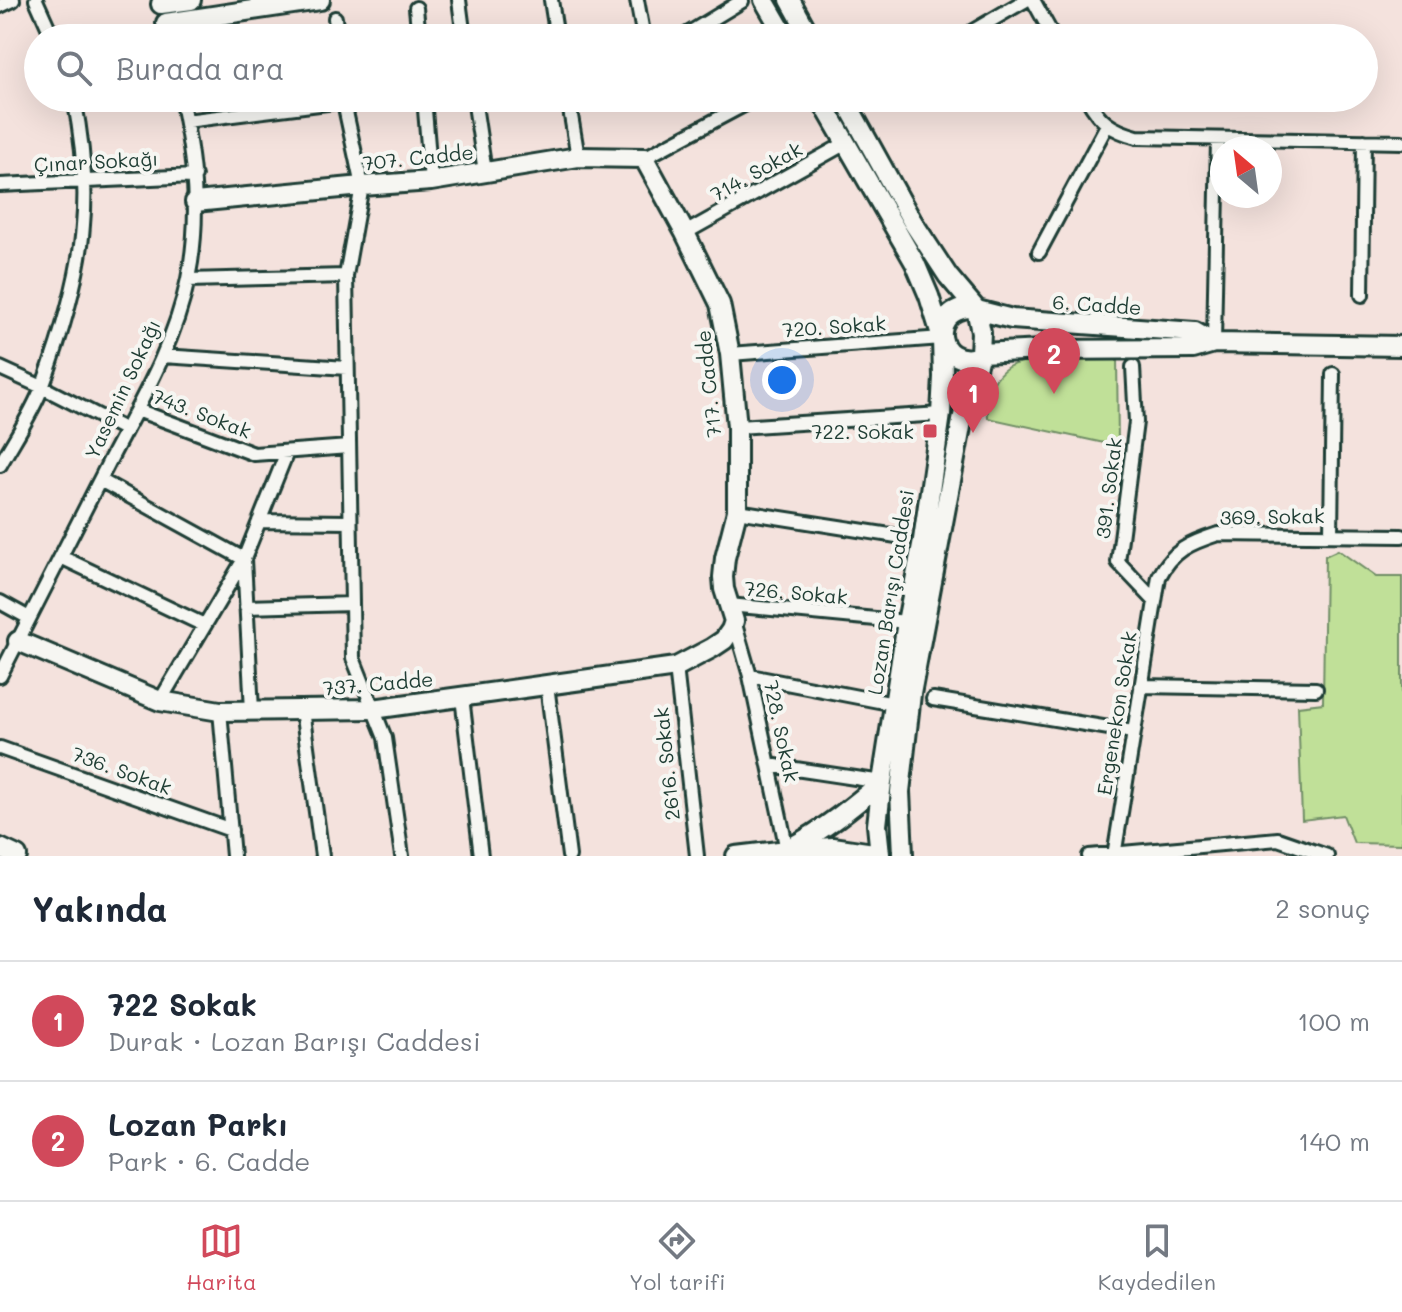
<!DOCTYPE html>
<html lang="tr">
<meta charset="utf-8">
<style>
:root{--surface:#fff;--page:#f2f2f3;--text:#1f2937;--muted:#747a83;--line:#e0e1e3;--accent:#d1495b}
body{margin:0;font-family:Mali,sans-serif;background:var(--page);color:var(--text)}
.compass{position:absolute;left:1210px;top:136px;width:72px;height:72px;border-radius:50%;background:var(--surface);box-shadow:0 8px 32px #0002;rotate:331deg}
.you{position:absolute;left:782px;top:380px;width:28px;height:28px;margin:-20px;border:6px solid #fff;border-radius:50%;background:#1a73e8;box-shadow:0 0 0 12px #1a73e833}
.badge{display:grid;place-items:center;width:52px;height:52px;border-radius:50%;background:var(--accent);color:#fff;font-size:26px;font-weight:700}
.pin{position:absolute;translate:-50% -66px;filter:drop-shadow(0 2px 4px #0008)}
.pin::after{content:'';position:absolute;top:42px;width:28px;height:24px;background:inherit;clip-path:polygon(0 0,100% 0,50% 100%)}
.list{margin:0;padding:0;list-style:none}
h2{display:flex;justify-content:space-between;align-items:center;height:104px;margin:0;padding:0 32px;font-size:34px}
h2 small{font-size:26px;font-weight:400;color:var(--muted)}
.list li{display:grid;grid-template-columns:52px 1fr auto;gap:24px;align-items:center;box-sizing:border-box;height:120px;padding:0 32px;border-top:2px solid var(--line)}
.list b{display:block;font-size:30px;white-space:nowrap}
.list p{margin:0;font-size:26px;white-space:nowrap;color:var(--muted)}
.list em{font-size:26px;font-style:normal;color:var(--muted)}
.icon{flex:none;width:44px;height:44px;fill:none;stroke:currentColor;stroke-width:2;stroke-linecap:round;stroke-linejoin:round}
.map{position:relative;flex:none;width:1402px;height:856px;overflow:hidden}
.search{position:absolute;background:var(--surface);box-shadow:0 8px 32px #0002;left:24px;right:24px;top:24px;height:88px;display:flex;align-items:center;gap:20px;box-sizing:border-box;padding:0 28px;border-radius:44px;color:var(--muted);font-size:30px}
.sheet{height:344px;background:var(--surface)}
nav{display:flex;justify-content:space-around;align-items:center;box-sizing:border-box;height:112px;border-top:2px solid var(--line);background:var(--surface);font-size:22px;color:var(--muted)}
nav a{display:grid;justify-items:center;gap:4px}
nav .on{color:var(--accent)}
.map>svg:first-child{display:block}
.green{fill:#c0e098;stroke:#708e66;stroke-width:2}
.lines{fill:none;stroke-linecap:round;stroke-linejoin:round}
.street-casing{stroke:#1f3d34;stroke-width:18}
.secondary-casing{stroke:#1f3d34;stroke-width:24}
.street{stroke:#f6f6f2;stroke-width:12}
.secondary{stroke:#f6f6f2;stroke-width:18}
.poi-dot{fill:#d1495b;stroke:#f6f6f2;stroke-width:3}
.labels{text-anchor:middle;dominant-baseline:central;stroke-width:8;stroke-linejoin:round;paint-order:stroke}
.street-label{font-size:20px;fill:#1f3d34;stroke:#f6f6f2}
.poi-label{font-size:20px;fill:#1f3d34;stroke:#f6f6f2;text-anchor:end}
</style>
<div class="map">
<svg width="1402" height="856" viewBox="0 0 1402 856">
<rect width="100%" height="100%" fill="#f4e2dd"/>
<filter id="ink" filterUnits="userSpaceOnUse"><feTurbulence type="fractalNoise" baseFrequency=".0125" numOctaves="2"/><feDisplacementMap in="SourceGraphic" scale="16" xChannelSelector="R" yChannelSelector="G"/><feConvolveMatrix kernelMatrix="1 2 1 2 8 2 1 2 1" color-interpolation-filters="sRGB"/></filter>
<g filter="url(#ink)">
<path class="green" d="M1117,356l1,90 -130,-28c-1,-19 2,-40 20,-51 19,-11 84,-10 109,-11z
M1338,550l38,27h26v267l-48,-1 -11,-28 -41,5 -4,-114 25,-3 2,-147z"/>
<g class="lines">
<defs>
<path id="street" d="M36,0l17,38
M459,0l5,38
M551,0l6,38
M637,0l7,38
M1033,0l21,38
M0,6l13,-6
M416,8l3,30
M335,18l2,20
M681,38l61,-37
M961,38l65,-38
M343,98l19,88 -16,90 7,382 32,80 17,118
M424,98l7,83
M474,98l11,74
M568,98l10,59
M1087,98c13,24 24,32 50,39l265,5
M569,108l16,-10
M186,121l157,-20
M644,158l113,-60
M0,185l195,-9
M685,233l161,-90
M1039,252l68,-127
M188,280l158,-4
M1362,295l2,-154
M1214,343l4,-204
M730,354l212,-16
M163,356l184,12
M1133,367l3,55 -18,140 37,39
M0,368l42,19 84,43
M137,410l117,44 95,-7
M737,427l204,-13
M0,465c14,-25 33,-53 43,-80 17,-46 37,-111 40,-160 4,-41 -1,-86 -9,-127
M100,480l144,79 8,152
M737,511l166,26
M259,521l91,1
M1331,535l2,-161
M61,557l143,68
M0,602l29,16
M729,605l178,17
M246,607l106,-3
M734,621l16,55 37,174
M676,667l21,189
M0,676c37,-73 74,-145 111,-218 30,-57 64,-115 77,-179 13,-63 6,-119 -7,-181
M750,676l144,28
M547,685l22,171
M1141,686l175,3
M462,697l19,159
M933,699l200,33
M160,701l84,-142 43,-107
M302,710l20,146
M220,711l13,145
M0,748l231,82
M769,765l113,17
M1089,856l189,-17 49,17
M1114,856l45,-279c14,-27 31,-34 59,-43l184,2"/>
<path id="secondary" d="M764,0l22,38
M790,0l21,38
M161,4l30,-4
M166,23l154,-23
M820,98l95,165 14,33 13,42 1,39 -2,37 -18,126 -16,82 -25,160 -5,43 3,29
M844,98l68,123 36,55 28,33 5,23 -1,21 -17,63 -52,278 -11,98 3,62
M969,308l43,11 183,13 19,11 -21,6 -150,1 -63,3 -3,4c-40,11 -50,-46 -8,-49z
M1214,343l188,3
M18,641l142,60 60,10 153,-2 303,-42 36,-19 12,-8 7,-10 3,-9 -10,-32 -1,-12 2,-19 12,-47v-84l-7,-73 -10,-50 -35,-71 -41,-75 -66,-1 -147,24 -69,5 -167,16
M0,848l17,8
M790,848c35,-19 62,-41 92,-66
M736,856l51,-6 46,-3 47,7"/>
</defs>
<use href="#street" class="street-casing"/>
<use href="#secondary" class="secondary-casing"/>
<use href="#street" class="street"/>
<use href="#secondary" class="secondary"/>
</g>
</g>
<rect class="poi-dot" x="922" y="423" width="16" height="16" rx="4"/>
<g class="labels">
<g class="street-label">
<text transform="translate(418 157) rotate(-6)">707. Cadde</text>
<text transform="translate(96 161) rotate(-3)">Çınar Sokağı</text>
<text transform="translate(756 171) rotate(-29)">714. Sokak</text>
<text transform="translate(1097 304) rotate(4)">6. Cadde</text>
<text transform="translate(834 326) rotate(-4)">720. Sokak</text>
<text transform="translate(708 384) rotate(-96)">717. Cadde</text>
<text transform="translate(122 389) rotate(-65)">Yasemin Sokağı</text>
<text transform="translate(202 413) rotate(21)">743. Sokak</text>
<text transform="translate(1108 488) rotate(-83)">391. Sokak</text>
<text transform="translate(1272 516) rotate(-1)">369. Sokak</text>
<text transform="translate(796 592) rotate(5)">726. Sokak</text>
<text transform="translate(890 592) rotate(-81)">Lozan Barışı Caddesi</text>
<text transform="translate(378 683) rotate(-5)">737. Cadde</text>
<text transform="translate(1116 713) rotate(-81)">Ergenekon Sokak</text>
<text transform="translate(782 731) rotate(78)">728. Sokak</text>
<text transform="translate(666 764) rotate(-96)">2616. Sokak</text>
<text transform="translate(122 770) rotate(20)">736. Sokak</text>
</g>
<g class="poi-label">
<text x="914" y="431">722. Sokak</text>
</g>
</g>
</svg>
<svg class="compass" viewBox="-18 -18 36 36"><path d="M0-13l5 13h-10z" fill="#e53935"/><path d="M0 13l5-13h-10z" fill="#747a83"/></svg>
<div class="you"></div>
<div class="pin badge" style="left:973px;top:433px">1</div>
<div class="pin badge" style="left:1054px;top:394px">2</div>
<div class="search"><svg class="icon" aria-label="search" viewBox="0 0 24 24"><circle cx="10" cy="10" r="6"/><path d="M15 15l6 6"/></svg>Burada ara</div>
</div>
<section class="sheet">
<h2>Yakında<small>2 sonuç</small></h2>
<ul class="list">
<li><span class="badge">1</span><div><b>722 Sokak</b><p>Durak · Lozan Barışı Caddesi</p></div><em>100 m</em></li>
<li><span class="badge">2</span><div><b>Lozan Parkı</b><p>Park · 6. Cadde</p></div><em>140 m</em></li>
</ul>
</section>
<nav>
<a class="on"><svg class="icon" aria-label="map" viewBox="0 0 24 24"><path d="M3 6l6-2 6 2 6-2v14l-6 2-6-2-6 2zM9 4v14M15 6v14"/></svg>Harita</a>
<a><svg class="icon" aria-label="directions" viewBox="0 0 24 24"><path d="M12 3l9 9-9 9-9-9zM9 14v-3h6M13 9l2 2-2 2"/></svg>Yol tarifi</a>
<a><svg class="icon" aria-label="saved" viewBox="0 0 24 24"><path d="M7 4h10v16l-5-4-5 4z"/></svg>Kaydedilen</a>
</nav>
